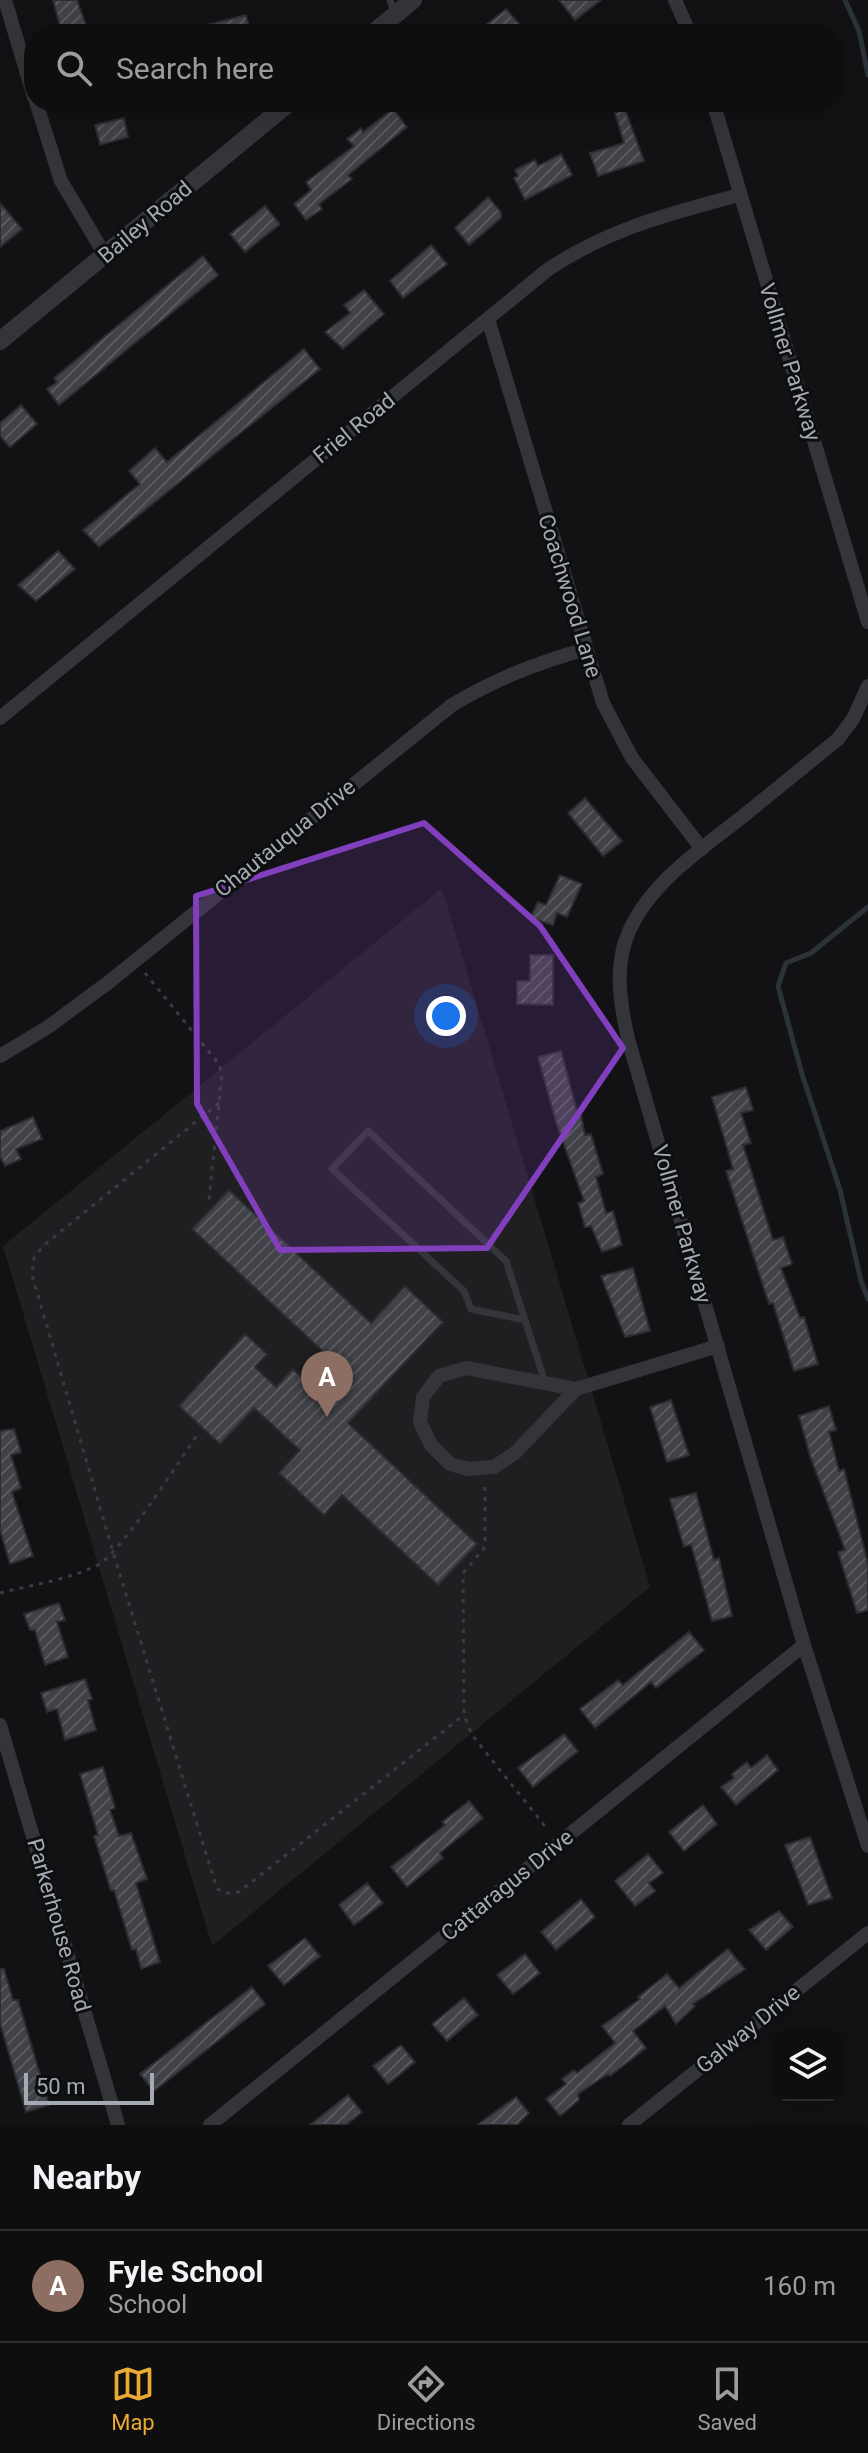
<!DOCTYPE html>
<style>
:root{--surface:#0e0e0f;--page:#1c1c1d;--text:#f1f3f6;--muted:#9b9c9e;--line:#2e2e2f;--accent:#eaaa34}
body{margin:0;font-family:Roboto,sans-serif;background:var(--page);color:var(--text)}
.controls{position:absolute;right:24px;bottom:24px;display:grid;overflow:hidden;border-radius:16px;box-shadow:0 8px 32px #0002}
.controls button{width:72px;height:72px;display:grid;place-items:center;padding:0;border:0;border-bottom:2px solid var(--line);background:var(--surface);color:var(--text);font:40px sans-serif}
.scale{position:absolute;left:24px;bottom:20px;width:130px;box-sizing:border-box;padding-left:8px;border:4px solid #a4a9b4;border-top:0;font-size:22px;line-height:28px;white-space:nowrap;color:#a4a9b4;-webkit-text-stroke:6px #0d0e0f;paint-order:stroke}
.you{position:absolute;left:446px;top:1016px;width:28px;height:28px;margin:-20px;border:6px solid #fff;border-radius:50%;background:#1a73e8;box-shadow:0 0 0 12px #1a73e833}
.badge{display:grid;place-items:center;width:52px;height:52px;border-radius:50%;background:var(--accent);color:#fff;font-size:26px;font-weight:700}
.pin{position:absolute;translate:-50% -66px;filter:drop-shadow(0 2px 4px #0008)}
.pin::after{content:'';position:absolute;top:42px;width:28px;height:24px;background:inherit;clip-path:polygon(0 0,100% 0,50% 100%)}
.list{margin:0;padding:0;list-style:none}
h2{display:flex;justify-content:space-between;align-items:center;height:104px;margin:0;padding:0 32px;font-size:34px}
h2 small{font-size:26px;font-weight:400;color:var(--muted)}
.list li{display:grid;grid-template-columns:52px 1fr auto;gap:24px;align-items:center;box-sizing:border-box;height:112px;padding:0 32px;border-top:2px solid var(--line)}
.list b{display:block;font-size:30px;white-space:nowrap}
.list p{margin:0;font-size:26px;white-space:nowrap;color:var(--muted)}
.list em{font-size:26px;font-style:normal;color:var(--muted)}
.icon{flex:none;width:44px;height:44px;fill:none;stroke:currentColor;stroke-width:2;stroke-linecap:round;stroke-linejoin:round}
.map{position:relative;flex:none;width:868px;height:2125px;overflow:hidden}
.search{position:absolute;background:var(--surface);box-shadow:0 8px 32px #0002;left:24px;right:24px;top:24px;height:88px;display:flex;align-items:center;gap:20px;box-sizing:border-box;padding:0 28px;border-radius:32px;color:var(--muted);font-size:30px}
.sheet{height:216px;background:var(--surface)}
nav{display:flex;justify-content:space-around;align-items:center;box-sizing:border-box;height:112px;border-top:2px solid var(--line);background:var(--surface);font-size:22px;color:var(--muted)}
nav a{display:grid;justify-items:center;gap:4px}
nav .on{color:var(--accent)}
.map>svg:first-child{display:block}
.built{fill:#1f1f21}
.lines{fill:none;stroke-linecap:round;stroke-linejoin:round}
.stream{stroke:#2b3339;stroke-width:5}
.building{fill:url(#building-hatch);stroke:#2d2d30;stroke-width:2}
.path{stroke:#3a3b40;stroke-width:3;stroke-dasharray:4 6;stroke-linecap:butt}
.service{stroke:#343539;stroke-width:7}
.minor{stroke:#343539;stroke-width:14}
.tertiary{stroke:#343539;stroke-width:18}
.marked{fill:#813fbd;fill-opacity:0.2;stroke:#813fbd;stroke-width:6;stroke-linejoin:round}
.labels{text-anchor:middle;dominant-baseline:central;stroke-width:6;stroke-linejoin:round;paint-order:stroke}
.street-label{font-size:22px;fill:#a4a9b4;stroke:#0d0e0f}
</style>
<div class="map">
<svg width="868" height="2125" viewBox="0 0 868 2125">
<defs>
<pattern id="building-hatch" width="6" height="6" patternUnits="userSpaceOnUse" patternTransform="scale(2)"><rect width="6" height="6" fill="#414247"/><path d="M-1 1l2-2M0 6l6-6M5 7l2-2" fill="none" stroke="#595a5f"/></pattern>
</defs>
<rect width="100%" height="100%" fill="#121214"/>
<path class="built" d="M442,888l208,699 -438,359 -209,-700z"/>
<g class="lines">
<path class="stream" d="M845,0l14,31 9,44
M868,907l-57,46 -25,10 -8,23 24,88 38,116 21,91 7,18"/>
</g>
<path class="building" d="M53,0h24l12,34h-27z
M559,0h42l-26,20z
M506,9l16,18 -8,7h-40z
M246,15l5,19h-59l-1,-5z
M393,109l14,18 -59,48 4,4 -33,25 3,5 -16,11 -12,-16 17,-14 -5,-8 48,-36 -7,-7 14,-11 2,4z
M625,109l19,52 -46,15 -8,-23 34,-10 -9,-30z
M124,118l4,19 -28,8 -5,-20z
M561,154l11,21 -47,25 -11,-22 4,-2 -3,-6 20,-10 3,6z
M488,197l13,15v6l-32,27 -14,-17z
M0,203l22,26 -22,18z
M265,206l15,18 -35,28 -15,-18z
M431,245l16,19 -44,34 -13,-17z
M203,256l15,19 -159,130 -12,-16 10,-7 -3,-4z
M364,290l20,24 -41,35 -18,-17 25,-19 -6,-8z
M304,349l16,20 -221,178 -16,-17 57,-46 -11,-13 26,-23 12,14z
M21,405l16,19 -27,23 -10,-11v-13z
M58,551l17,18 -39,32 -18,-16z
M585,798l37,43 -19,15 -35,-43z
M560,875l22,9 -15,33 -10,-4 -4,12 -23,-7 8,-16 8,3z
M530,955h23v50l-36,-1v-23h13z
M561,1051l17,64h3l4,20 6,-1 12,40 -7,3 10,36 7,-2 9,34 -20,7 -11,-26 -6,1 -7,-24 6,-2 -28,-79 -18,-65z
M746,1087l7,23 -12,3 10,30 -8,2 30,95 10,-3 9,27 -11,4 19,50 4,-1 14,47 -24,7 -21,-68 -4,1 -43,-133 7,-2 -21,-72z
M33,1117l9,22 -26,10 5,10 -16,7 -5,-10v-25z
M229,1190l142,133 34,-37 38,36 -95,101 129,121 -39,41 -96,-90 -18,20 -45,-42 21,-23 -46,-42 -34,36 -41,-38 66,-72 22,20 -12,13 21,20 17,-18 14,13 23,-24 -138,-129z
M633,1268l17,63 -25,6 -24,-61z
M671,1400l18,55 -22,7 -17,-55z
M829,1406l7,24 -7,2 10,39 5,-2 24,95v46l-11,3 -19,-61 7,-2 -35,-94 -11,-40z
M14,1429l7,23 -10,3 10,33 -9,4 21,64 -23,8 -10,-34v-99z
M696,1493l18,67 5,-2 13,58 -20,5 -21,-77 -7,3 -14,-48z
M59,1603l6,17 -8,2 11,35 -23,8 -10,-35h-5l-6,-16z
M689,1632l15,18 -48,38 -5,-6 -56,46 -15,-19 38,-29 5,5z
M85,1679l7,20 -4,1 8,30 -31,10 -8,-31 -10,3 -6,-19z
M564,1734l14,17 -45,36 -15,-19z
M767,1755l11,15 -42,35 -15,-18 13,-9 -2,-4 15,-12 4,6z
M103,1767l12,41 -5,2 9,26 12,-3 16,46 -11,4 24,79 -19,7 -5,-20 -4,1 -18,-60 -3,1 -17,-55 4,-1 -18,-61z
M469,1801l14,17 -43,35 3,5 -36,29 -16,-20 54,-42 -3,-3z
M703,1805l14,19 -33,27 -15,-19z
M810,1837l22,61 -24,7 -23,-60z
M648,1854l15,19 -14,10 6,8 -20,15 -20,-25z
M367,1883l16,20 -29,22 -15,-20z
M581,1899l14,18 -39,33 -15,-18z
M779,1911l14,16 -27,23 -17,-20z
M305,1938l15,18 -36,29 -16,-19z
M728,1949l17,20 -52,35 2,2 -19,18 -11,-18 -32,25 13,17 -36,28 -2,-2 -30,20 1,6 -19,16 -14,-17 20,-15 -4,-5 12,-9 3,3 38,-30 -13,-17 38,-27 -2,-2 29,-23 12,14z
M525,1954l15,19 -27,21 -16,-19z
M0,1969h4l9,31h5l31,105 -23,7 -26,-89z
M252,1987l13,17 -111,87 -14,-17z
M464,1998l14,17 -31,26 -15,-17z
M401,2045l14,17 -27,22 -15,-18z
M348,2095l14,17 -16,13h-36z
M516,2097l13,16 -12,12h-40z"/>
<g class="lines">
<path class="path" d="M145,973l74,91 3,10 -13,126
M219,1103l-176,143 -9,12 -2,17 81,277 104,337 10,4 12,-1 225,-177
M485,1487v60l-22,26 1,142 8,20 76,95
M0,1593c31,-8 66,-13 96,-27 24,-11 83,-105 102,-132"/>
<path class="service" d="M390,0l4,13
M525,1320l-54,-11 -7,-18 -132,-122 36,-38 138,130 39,121"/>
<path class="minor" d="M5,0l29,97
M675,0l15,34
M36,102l25,79 44,74
M713,102l155,520
M488,319l115,384 29,55 70,91
M868,686l-15,33 -15,20c-32,26 -64,52 -96,78 -43,34 -99,70 -117,125 -10,32 -4,65 3,97l176,606 64,201
M0,718l546,-447c59,-41 125,-58 193,-76
M0,1056l48,-29 61,-45 343,-277c43,-26 85,-42 134,-56
M576,1389l-61,64 -21,14 -26,2 -18,-5 -19,-19 -11,-23 3,-25 16,-21 27,-8 110,21 142,-43
M0,1725l118,400
M210,2125l594,-480
M629,2125l239,-192"/>
<path class="tertiary" d="M372,34l41,-34
M0,341l290,-239"/>
</g>
<path class="marked" d="M424,823l116,103 83,122 -136,200 -207,2 -83,-146 -1,-208z"/>
<g class="labels">
<g class="street-label">
<text transform="translate(145 222) rotate(-40)">Bailey Road</text>
<text transform="translate(790 362) rotate(73)">Vollmer Parkway</text>
<text transform="translate(354 428) rotate(-39)">Friel Road</text>
<text transform="translate(570 596) rotate(73)">Coachwood Lane</text>
<text transform="translate(285 838) rotate(-39)">Chautauqua Drive</text>
<text transform="translate(682 1224) rotate(74)">Vollmer Parkway</text>
<text transform="translate(507 1885) rotate(-39)">Cattaragus Drive</text>
<text transform="translate(59 1925) rotate(74)">Parkerhouse Road</text>
<text transform="translate(748 2029) rotate(-39)">Galway Drive</text>
</g>
</g>
</svg>
<div class="controls">
<button><svg class="icon" aria-label="layers" viewBox="0 0 24 24"><path d="M12 4l9 5-9 5-9-5zM3 14l9 5 9-5"/></svg></button>
</div>
<div class="scale">50 m</div>
<div class="you"></div>
<div class="pin badge" style="left:327px;top:1417px;background:#8d6e63">A</div>
<div class="search"><svg class="icon" aria-label="search" viewBox="0 0 24 24"><circle cx="10" cy="10" r="6"/><path d="M15 15l6 6"/></svg>Search here</div>
</div>
<section class="sheet">
<h2>Nearby<small></small></h2>
<ul class="list">
<li><span class="badge" style="background:#8d6e63">A</span><div><b>Fyle School</b><p>School</p></div><em>160 m</em></li>
</ul>
</section>
<nav>
<a class="on"><svg class="icon" aria-label="map" viewBox="0 0 24 24"><path d="M3 6l6-2 6 2 6-2v14l-6 2-6-2-6 2zM9 4v14M15 6v14"/></svg>Map</a>
<a><svg class="icon" aria-label="directions" viewBox="0 0 24 24"><path d="M12 3l9 9-9 9-9-9zM9 14v-3h6M13 9l2 2-2 2"/></svg>Directions</a>
<a><svg class="icon" aria-label="saved" viewBox="0 0 24 24"><path d="M7 4h10v16l-5-4-5 4z"/></svg>Saved</a>
</nav>
